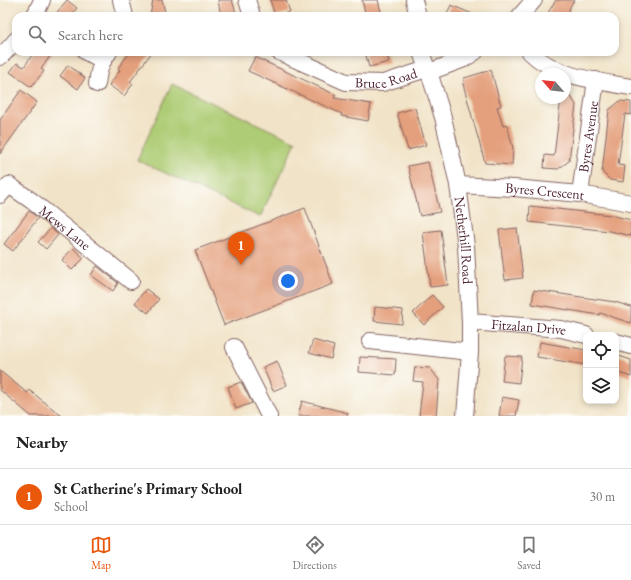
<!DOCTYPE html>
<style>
:root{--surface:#fff;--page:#f6f6f6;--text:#222;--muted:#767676;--line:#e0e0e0;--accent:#ea580c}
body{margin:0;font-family:"EB Garamond",serif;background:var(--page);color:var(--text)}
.controls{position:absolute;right:12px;bottom:12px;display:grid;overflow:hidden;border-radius:8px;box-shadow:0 2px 6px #0003}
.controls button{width:36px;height:36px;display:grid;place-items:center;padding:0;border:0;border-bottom:1px solid var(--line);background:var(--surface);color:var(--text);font:20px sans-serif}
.compass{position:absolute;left:535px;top:68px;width:36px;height:36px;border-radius:50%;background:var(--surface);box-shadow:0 2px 6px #0003;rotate:298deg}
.you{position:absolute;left:288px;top:281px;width:14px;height:14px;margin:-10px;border:3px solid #fff;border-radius:50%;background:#1a73e8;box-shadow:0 0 0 6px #1a73e833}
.badge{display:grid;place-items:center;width:26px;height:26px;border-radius:50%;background:var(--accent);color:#fff;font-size:13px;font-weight:700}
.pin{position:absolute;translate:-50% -33px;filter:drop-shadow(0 1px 2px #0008)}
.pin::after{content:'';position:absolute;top:21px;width:14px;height:12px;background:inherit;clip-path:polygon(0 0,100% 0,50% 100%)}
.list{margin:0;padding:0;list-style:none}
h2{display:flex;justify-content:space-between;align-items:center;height:52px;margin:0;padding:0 16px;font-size:17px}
h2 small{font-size:13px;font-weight:400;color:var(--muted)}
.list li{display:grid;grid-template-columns:26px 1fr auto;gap:12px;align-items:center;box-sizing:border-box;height:56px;padding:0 16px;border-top:1px solid var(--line)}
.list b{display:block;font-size:15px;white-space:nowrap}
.list p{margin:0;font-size:13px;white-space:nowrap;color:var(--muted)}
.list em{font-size:13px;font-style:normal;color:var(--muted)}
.icon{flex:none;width:22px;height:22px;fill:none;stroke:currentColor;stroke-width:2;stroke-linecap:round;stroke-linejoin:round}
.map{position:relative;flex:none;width:631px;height:416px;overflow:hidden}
.search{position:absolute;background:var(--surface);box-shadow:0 2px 6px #0003;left:12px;right:12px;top:12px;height:44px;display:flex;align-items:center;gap:10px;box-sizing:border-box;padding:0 14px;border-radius:12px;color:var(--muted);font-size:15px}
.sheet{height:108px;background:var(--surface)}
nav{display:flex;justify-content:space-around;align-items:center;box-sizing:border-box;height:56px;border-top:1px solid var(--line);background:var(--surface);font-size:11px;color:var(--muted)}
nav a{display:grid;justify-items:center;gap:2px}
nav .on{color:var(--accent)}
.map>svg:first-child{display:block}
.green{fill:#aecc74;stroke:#7c7650}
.building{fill:#e49f7b}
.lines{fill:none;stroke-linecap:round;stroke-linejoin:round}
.minor-casing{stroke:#846462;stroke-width:18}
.minor{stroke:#fff;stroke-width:16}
.labels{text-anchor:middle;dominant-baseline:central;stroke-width:3.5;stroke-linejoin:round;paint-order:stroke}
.street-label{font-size:14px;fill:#4a1f2b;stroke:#fdfcf7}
</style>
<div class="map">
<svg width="631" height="416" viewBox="0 0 631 416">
<rect width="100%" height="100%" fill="#fdfcf7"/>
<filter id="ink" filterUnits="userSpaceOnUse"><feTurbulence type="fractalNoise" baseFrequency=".025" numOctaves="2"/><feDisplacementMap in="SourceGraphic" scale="8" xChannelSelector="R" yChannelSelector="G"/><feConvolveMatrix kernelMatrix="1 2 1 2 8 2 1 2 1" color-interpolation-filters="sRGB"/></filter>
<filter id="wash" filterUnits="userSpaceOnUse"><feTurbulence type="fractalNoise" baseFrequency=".012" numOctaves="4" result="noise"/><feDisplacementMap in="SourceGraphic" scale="16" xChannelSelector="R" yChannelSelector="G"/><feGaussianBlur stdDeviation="0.9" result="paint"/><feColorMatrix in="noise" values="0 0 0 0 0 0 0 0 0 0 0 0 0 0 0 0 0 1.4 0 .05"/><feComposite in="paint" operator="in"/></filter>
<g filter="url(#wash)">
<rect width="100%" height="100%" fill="#f1e3c7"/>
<path class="green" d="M172,84l124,58 -36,75 -123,-57z"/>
<g id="blocks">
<path class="building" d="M67,0l10,8 -7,8h-16z
M153,0h9l4,16h-16z
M218,0h14l5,16h-16z
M270,0h16l4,12 -15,4z
M362,0h16l4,16h-16z
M556,0h18l-4,7 -2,8 -3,-1 -1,2h-18z
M451,5l26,11h-31z
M34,52h19l-12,17 3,2 -13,16 -21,-15 7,-9 7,4z
M130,52h22l-22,30 3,2 -9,12 -15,-11 11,-15 -2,-2z
M365,52h21l3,10 -20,5z
M255,57l81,38 -2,3 37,6 -3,17 -27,-5 1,-2 -94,-43z
M68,65l17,13 -7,11 -18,-13z
M491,70l10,36 -4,1 6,19 4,-1 6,23 -1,17 -27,-2 -22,-79 1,-6z
M565,86l11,19 -7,56 -11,8 -14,-1 1,-13 9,1 7,-58h4z
M21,90l16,12 -37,52v-34z
M620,101l11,1v13l-6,-1 -7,51 7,1 -2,16 -13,-2 -8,-8 7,-62z
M415,108l11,37 -18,5 -11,-37z
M428,162l12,50 -20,4 -12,-50z
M530,206l81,9 20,5v16l-22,-5 -80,-9z
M305,208l28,76 -109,41 -29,-75z
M29,211l9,7 -25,33 -9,-7z
M51,228l7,7 -12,14 -8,-7z
M517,228l6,50 -18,2 -6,-50z
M441,230l7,55 -18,2 -7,-55z
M73,248l11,10 -12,12 -10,-10z
M97,266l21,17 -5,8 -22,-16z
M146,289l13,10 -11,14 -13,-10z
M534,290l81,12 16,5v16l-31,-10 -1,2 -67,-11z
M432,295l11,12 -19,18 -11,-12z
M375,307l28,3 -1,14 -28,-3z
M313,340l21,6 -3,13 -22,-6z
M540,342l46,8v15l-49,-8z
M616,355l15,5v17l-15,-5z
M505,356l17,1 -3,26 -17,-2z
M360,357l36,2 -1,16 -36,-3z
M277,361l10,24 -14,6 -10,-24z
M415,367l15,1 9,12 -3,36h-17l4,-34 -10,-1z
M0,371l27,22 2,-3 33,26h-31l-31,-26z
M241,382l11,21 -16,6 -8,-22z
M502,397l17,3 -3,16h-17z
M302,401l46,12 -1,3h-49z"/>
</g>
</g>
<g filter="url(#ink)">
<use href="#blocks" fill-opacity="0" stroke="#846462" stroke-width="1"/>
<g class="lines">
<defs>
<g id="minor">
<path d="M121,0l4,16"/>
<path d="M247,0l5,16"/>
<path d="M414,0l4,16"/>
<path d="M34,16l3,-5 5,-11"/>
<path d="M520,16l14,-16"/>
<path d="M86,52l17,8"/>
<path id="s1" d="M279,52l67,30 37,1 44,-14"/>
<path id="s2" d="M421,52l6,17 2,3 14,45 15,68 8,61 4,76v30l-5,64"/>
<path d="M530,52c25,25 67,29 101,35"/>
<path d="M0,57l10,-10 6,-7"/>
<path d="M429,72l35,-13 11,-7"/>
<path d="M97,84c2,-15 3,-20 12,-32"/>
<path id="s3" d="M458,185l56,3 66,6 51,9"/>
<path id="s4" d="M580,194l16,-114"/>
<path id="s5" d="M0,195l9,-10 23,16 99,80"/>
<path id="s6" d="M470,322l91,7 25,6"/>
<path d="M370,341l100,11"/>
<path d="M616,342l15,4"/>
<path d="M234,347l35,69"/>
</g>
</defs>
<use href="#minor" class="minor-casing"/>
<use href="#minor" class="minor"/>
</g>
</g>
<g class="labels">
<g class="street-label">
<text stroke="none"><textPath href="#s1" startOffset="114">Bruce Road</textPath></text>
<text stroke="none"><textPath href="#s4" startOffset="58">Byres Avenue</textPath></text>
<text stroke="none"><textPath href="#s3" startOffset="87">Byres Crescent</textPath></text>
<text stroke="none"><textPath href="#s5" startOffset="84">Mews Lane</textPath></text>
<text stroke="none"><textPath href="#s2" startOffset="194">Netherhill Road</textPath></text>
<text stroke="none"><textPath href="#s6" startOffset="59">Fitzalan Drive</textPath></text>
</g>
</g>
</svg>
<div class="controls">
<button><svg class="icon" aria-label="locate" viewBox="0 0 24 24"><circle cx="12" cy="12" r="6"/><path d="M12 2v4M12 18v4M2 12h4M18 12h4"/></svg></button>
<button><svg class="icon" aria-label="layers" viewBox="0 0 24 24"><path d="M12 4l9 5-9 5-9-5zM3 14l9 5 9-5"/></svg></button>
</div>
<svg class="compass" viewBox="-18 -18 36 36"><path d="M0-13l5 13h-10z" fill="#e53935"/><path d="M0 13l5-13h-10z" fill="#767676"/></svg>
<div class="you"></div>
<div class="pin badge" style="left:241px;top:265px">1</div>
<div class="search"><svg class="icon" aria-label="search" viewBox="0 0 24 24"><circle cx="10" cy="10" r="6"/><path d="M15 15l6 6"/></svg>Search here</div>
</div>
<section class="sheet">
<h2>Nearby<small></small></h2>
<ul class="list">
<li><span class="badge">1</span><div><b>St Catherine's Primary School</b><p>School</p></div><em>30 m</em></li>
</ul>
</section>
<nav>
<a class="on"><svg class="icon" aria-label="map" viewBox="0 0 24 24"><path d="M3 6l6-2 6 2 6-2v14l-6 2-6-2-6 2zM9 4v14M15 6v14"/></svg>Map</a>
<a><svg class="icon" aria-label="directions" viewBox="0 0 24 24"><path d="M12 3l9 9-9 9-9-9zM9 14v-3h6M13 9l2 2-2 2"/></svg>Directions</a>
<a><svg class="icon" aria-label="saved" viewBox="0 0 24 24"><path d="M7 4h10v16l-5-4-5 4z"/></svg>Saved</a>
</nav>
